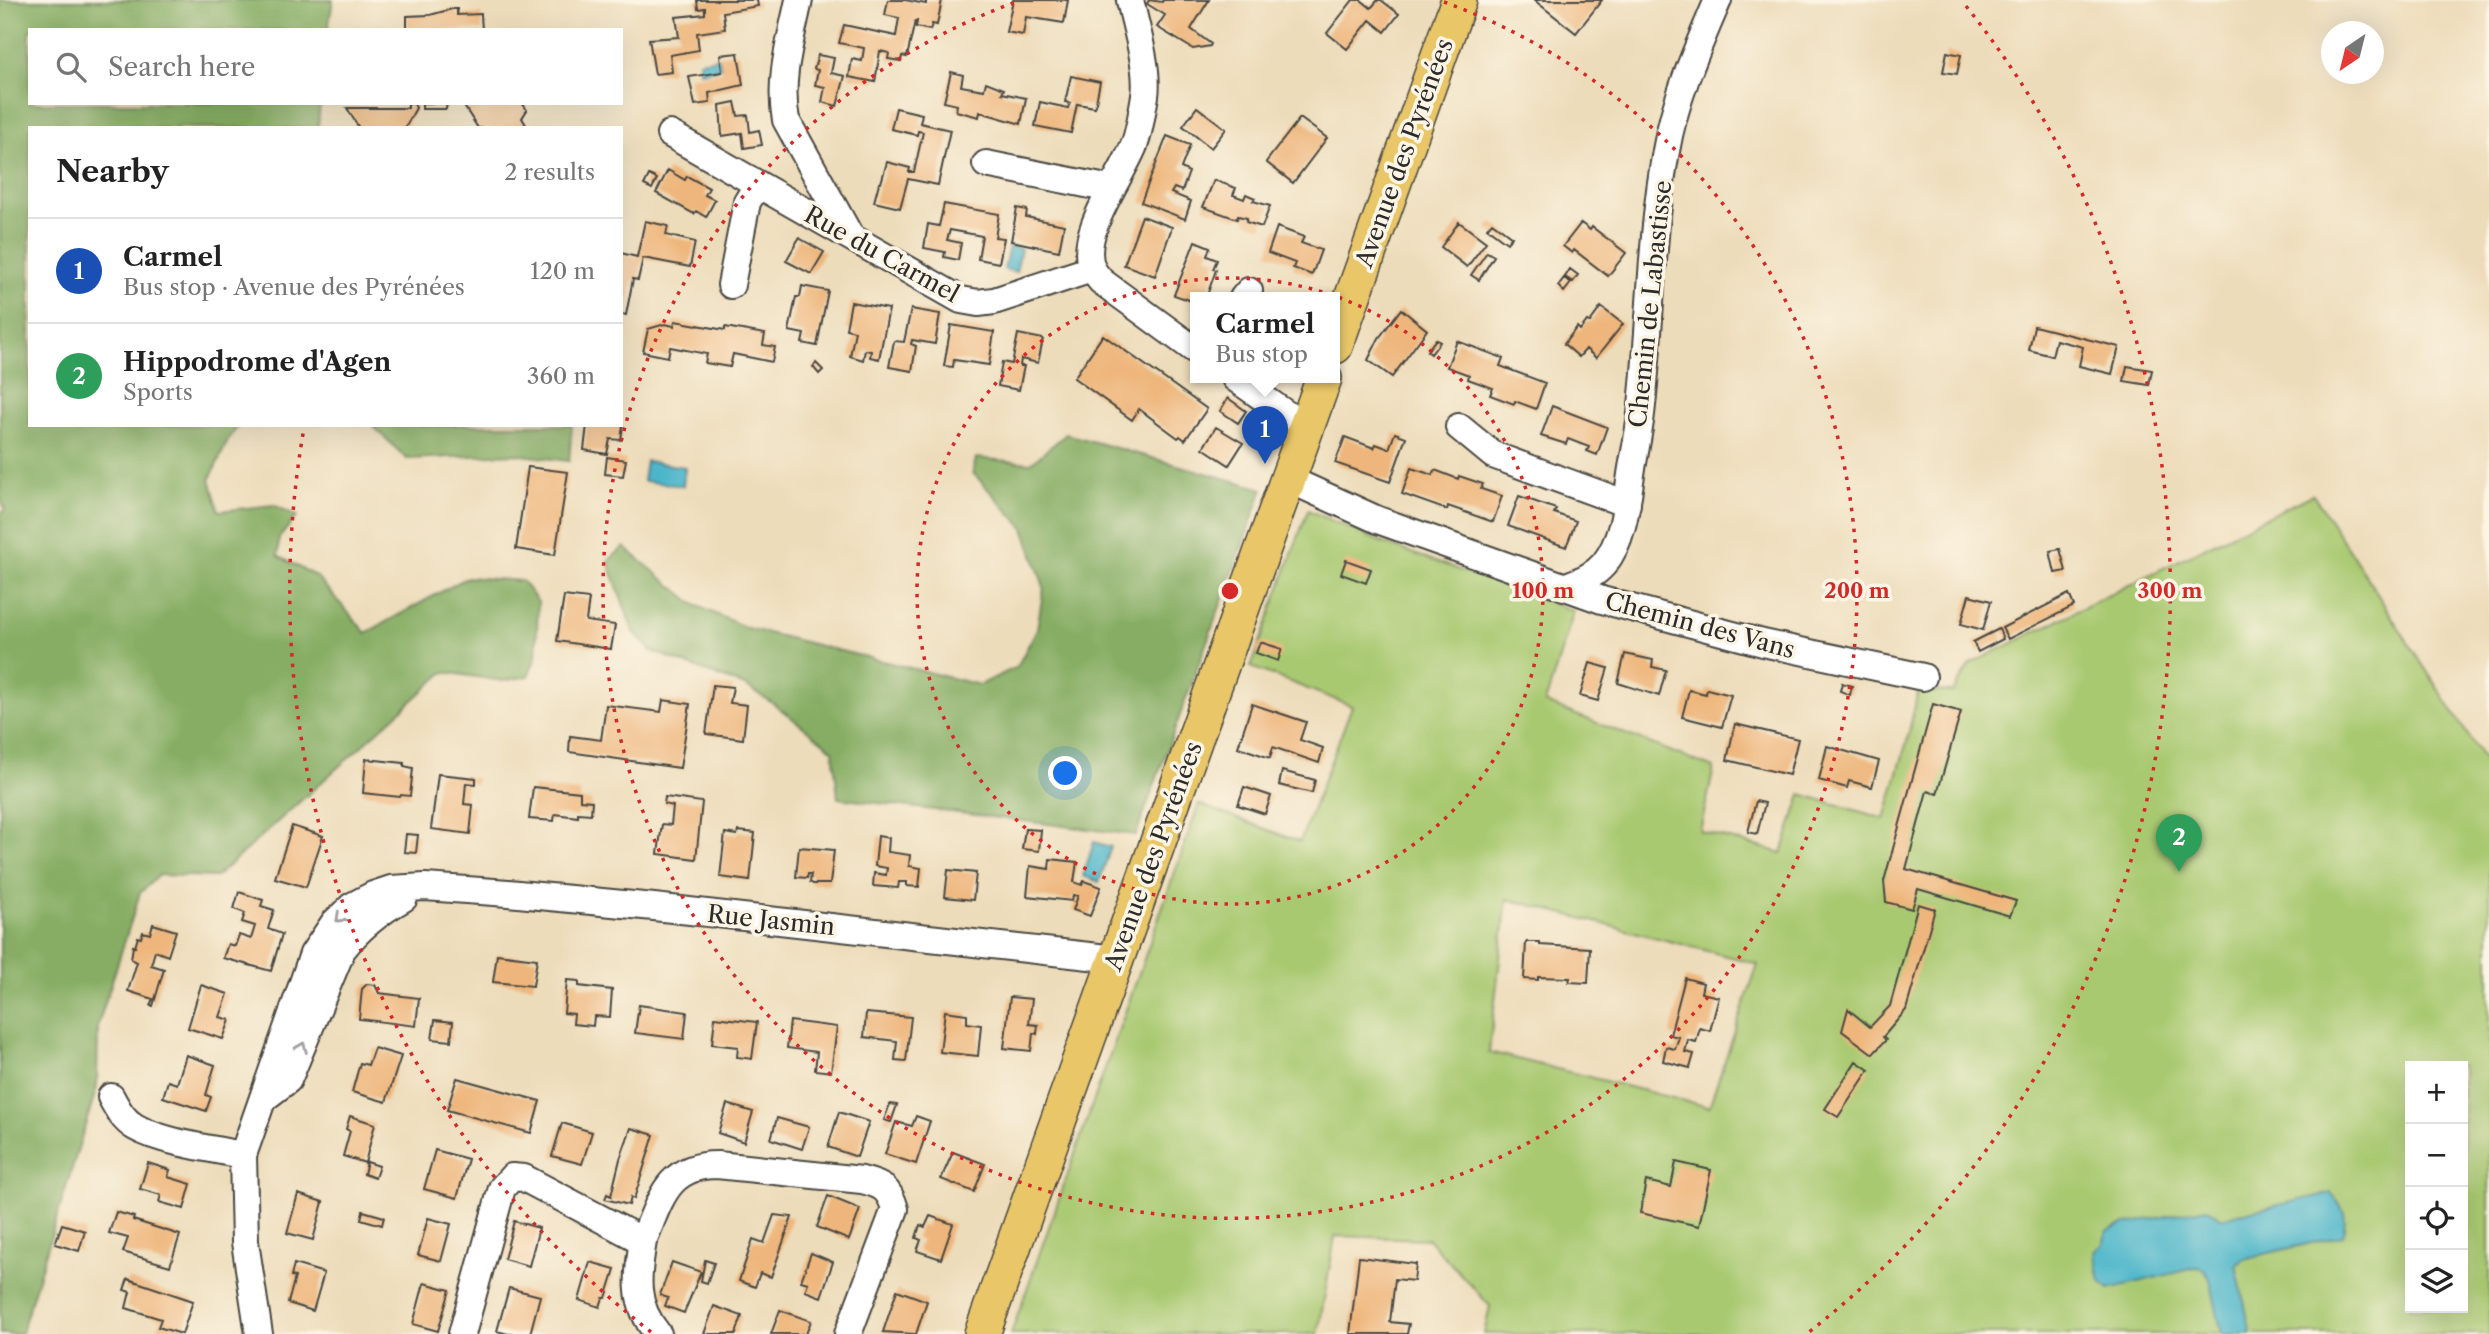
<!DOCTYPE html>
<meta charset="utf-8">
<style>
:root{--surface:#fff;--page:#f2f2f2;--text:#222;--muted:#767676;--line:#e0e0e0;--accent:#d1495b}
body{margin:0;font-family:"Libre Caslon Text",serif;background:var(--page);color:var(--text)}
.controls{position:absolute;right:21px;bottom:21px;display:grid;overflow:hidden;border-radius:0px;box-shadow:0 7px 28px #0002}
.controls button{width:63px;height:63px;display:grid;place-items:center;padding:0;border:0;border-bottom:2px solid var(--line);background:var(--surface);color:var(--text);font:35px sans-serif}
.compass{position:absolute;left:2321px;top:21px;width:63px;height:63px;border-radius:50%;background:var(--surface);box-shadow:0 7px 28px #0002;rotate:215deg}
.you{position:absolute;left:1066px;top:774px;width:24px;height:24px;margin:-18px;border:5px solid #fff;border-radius:50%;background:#1a73e8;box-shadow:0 0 0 10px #1a73e833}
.badge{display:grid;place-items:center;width:46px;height:46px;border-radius:50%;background:var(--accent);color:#fff;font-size:23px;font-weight:700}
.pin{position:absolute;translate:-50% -58px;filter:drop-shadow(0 2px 4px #0008)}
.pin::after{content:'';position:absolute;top:37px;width:24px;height:21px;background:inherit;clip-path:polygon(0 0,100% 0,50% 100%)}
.popup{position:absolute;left:1190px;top:292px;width:150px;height:91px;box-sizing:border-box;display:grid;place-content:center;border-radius:0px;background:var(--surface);filter:drop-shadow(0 2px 5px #0005);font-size:23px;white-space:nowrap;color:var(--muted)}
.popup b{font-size:26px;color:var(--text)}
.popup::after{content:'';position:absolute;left:50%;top:100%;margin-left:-14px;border:14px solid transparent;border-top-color:var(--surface)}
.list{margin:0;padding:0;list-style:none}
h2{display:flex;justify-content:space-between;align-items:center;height:91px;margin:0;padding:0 28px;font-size:30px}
h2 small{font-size:23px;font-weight:400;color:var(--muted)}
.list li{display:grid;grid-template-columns:46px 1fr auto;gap:21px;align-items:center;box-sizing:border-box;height:105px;padding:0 28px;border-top:2px solid var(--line)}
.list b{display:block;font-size:26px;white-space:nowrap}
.list p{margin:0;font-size:23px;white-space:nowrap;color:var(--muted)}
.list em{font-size:23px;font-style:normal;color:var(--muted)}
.icon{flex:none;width:38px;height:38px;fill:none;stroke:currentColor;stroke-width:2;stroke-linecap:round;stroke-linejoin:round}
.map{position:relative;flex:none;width:2489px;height:1334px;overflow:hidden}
.search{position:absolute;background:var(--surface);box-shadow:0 7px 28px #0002;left:28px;top:28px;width:595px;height:77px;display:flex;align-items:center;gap:18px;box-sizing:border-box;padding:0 24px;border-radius:0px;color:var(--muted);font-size:26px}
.panel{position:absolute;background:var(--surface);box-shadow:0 7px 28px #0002;left:28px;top:126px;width:595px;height:301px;border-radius:0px}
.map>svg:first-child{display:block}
.green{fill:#a9c971;stroke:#6a7a4e;stroke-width:2;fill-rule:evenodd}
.forest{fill:#86ad63;stroke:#586c47;stroke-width:2}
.water{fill:#4cb6ca;stroke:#3c707a;stroke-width:2}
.building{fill:#eeb67b}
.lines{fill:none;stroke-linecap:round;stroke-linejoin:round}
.minor-casing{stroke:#484640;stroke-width:30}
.major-casing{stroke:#484640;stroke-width:38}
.minor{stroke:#fff;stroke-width:26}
.major{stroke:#e9c769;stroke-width:35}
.oneway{stroke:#a0a0a0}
.ring{fill:none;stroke:#d62828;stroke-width:3.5;stroke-dasharray:3.5 7}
.labels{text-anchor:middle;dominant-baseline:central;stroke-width:7;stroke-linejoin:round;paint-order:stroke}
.street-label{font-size:24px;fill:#2b2b2b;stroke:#fcf5e5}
.centre{fill:#d62828;stroke:#fcf5e5;stroke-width:3.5}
.ring-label{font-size:21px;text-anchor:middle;font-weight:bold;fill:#d62828;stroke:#fcf5e5;stroke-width:7;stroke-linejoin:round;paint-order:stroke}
</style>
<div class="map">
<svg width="2489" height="1334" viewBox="0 0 2489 1334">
<rect width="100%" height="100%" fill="#fcf5e5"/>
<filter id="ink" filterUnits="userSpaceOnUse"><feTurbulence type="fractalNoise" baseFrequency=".0143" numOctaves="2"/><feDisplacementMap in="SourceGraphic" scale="14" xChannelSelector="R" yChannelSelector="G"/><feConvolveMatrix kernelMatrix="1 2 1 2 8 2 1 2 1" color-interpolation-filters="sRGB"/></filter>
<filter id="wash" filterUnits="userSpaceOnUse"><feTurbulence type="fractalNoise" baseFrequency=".00686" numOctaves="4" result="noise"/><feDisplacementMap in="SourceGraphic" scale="28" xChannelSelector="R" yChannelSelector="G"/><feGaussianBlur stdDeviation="1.57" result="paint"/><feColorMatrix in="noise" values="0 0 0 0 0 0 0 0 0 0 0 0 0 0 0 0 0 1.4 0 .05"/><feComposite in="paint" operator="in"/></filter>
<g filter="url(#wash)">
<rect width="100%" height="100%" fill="#eddcba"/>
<path class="green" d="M2313,494l176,274v566h-1005l6,-28 -62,-67 -93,-3 -17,98h-307l188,-530 101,38 52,-136 -101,-39 57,-157 73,32 193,69 -29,92 169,65 -14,63 82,22 19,-59 84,25 22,-78 11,-50 35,1 17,-28zM1507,899l251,65 -49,143 -220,-55zM2410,1066h53v242h-53z"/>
<path class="forest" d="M0,0h333l-5,30h-298v73h290l-2,25h-288v297h209l-11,15 -18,39 9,32 55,-6 23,11 -18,22 -1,18 39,21 49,56 102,-56 54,4 16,21 -2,55 -8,19 -25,5 -59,-9 -228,205 -57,-2 -19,18 -42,132 -1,62 -76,247h-21v-819l5,-6 -5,-11z
M372,425h200l-3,36 -54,-7 -108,5z
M1066,434l197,55 -127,346 -298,-37 -5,-48 -59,-46 -29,-18 -94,-35 -18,-20 -25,-70 16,-14 71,58 52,23 233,57 37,-18 20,-38 7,-42 -20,-59 -51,-55 3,-15 55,5z"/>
<path class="water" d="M719,58l2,10 -21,4 -1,-11z
M1009,246l12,3 -5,23 -12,-3z
M646,461l39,6 -2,19 -40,-5z
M1094,842l17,5 -12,35 -16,-6z
M2331,1193c13,13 17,25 11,43l-95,22 -11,7 15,69h-29l-12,-55 -6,-10 -5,-2 -90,22 -9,-8 -5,-27 1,-4 7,-6 4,-13 15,-6 85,-17 13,9h5z"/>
<g id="blocks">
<path class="building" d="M697,0h60l1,6 -35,6 2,17 -28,4 2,17 -29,5 2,17 -17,2 -6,-35 30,-2 -3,-20 29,-3v-6l-7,1z
M888,0h17l21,4v-4h16l-5,25 -5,-1 -2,6 -14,-3 1,-6h-2l-8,36 -5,-1 -1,5 -13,-2 1,-6 -9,-2 -5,31 -26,-5 3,-18 10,2 2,-13 -25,-5 5,-18 52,11 3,-18 -14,-3z
M1013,0h55l-4,23 -38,-6 -3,18 -17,-3z
M1149,0l13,2 1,-2h46l-18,29 20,15 -1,2 -17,3 -36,-22 8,-12 -18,-11z
M1353,0h8l10,8 7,-8h3l18,14 -14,18 -15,-12 -23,29 -20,-16z
M1534,0h68l-26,33z
M452,9h5v6l24,-1 1,16h-75v-14l23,-1z
M1947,52l14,3 -4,19 -14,-2z
M738,53l5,32 -34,8 1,10 -15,2 -6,-28 33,-5 -2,-17z
M818,55l16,3 -3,15 14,3 -8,30 -15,-4 3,-15 -10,-2 3,-15 -4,-1z
M951,72l12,3 -2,11 23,4 2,-8 18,7 -2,4 24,5 -5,26 -41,-12 -1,5 -23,-6 1,-6 -13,-3z
M1071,76l29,6 -5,25 -18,-3 -6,29 -36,-7 5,-24 28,6 2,-5 -5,-1z
M735,102l3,14 10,-1 2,17 9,-2 3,15 -18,3 -2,-15 -20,3 -2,-31z
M408,103h6l2,5 -11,20h-46l-12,-20h61z
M422,103h25l-1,6h-24z
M462,103h60l5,7 -5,8 6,10h-50z
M1197,107l29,22 -15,19 -28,-22z
M896,108l26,6 -2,9 30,7 -12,55 -30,-6 -8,29 -26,-6 5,-19h2l6,-21 23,6 -1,4h5l9,-40 -5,-1 -1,4 -26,-6z
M1300,118l27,20 -34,45 -27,-21z
M1167,136l23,9 -9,23 8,4 -7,19 -8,-3 -3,5 20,8 -6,18 -44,-17z
M668,170l17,10 2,-4 22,12 -4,7 10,5 -9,17 -10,-6 -2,3 -38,-21z
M649,175l8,4 -5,10 -8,-4z
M1214,180l22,8 -3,7 11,4 2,-5 9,4 -2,3 17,5 -8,21 -16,-5 1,-4 -9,-2 -1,3 -34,-12z
M944,204l55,10 -4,23 9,1 -5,25 -21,-4 4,-23 -32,-6 -3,10 14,3 -3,17 -14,-3 1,-5 -21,-4 4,-24 11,2z
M1017,208l10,2 -1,7 38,8 -5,26 -48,-10z
M1142,216l30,11 -17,49 -31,-11z
M645,221l23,5 -2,9 29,7 -5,25 -47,-9 -5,22 -5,-1 -7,36 -5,-1v-61l16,4z
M1459,222l27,20 -19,25 -26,-20z
M1492,222l20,15 -5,6 -20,-15z
M1581,223l9,7 2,-3 34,26 -18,23 -34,-26 -2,3 -9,-7z
M1277,227l27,10 -3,6 20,7 -9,25 -19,-7 2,-5 -27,-10z
M799,238l25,14 -13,22 -25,-13z
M1195,241l15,6 -3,9 10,4 -4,9 3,1 -10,28h-11v4l-21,-7z
M1487,252l7,4 -15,24 -8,-5z
M1570,269l8,6 -5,7 -8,-5z
M1564,278l7,5 -7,9 -6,-6z
M802,286l26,5 -11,55 -15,-3 2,-9 -15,-3 7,-34h4z
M851,302l38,7 -10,50 -9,-2 1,-6 -6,-1 -2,10 -13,-4 5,-25 -9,-2z
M1601,307l22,17 -27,34 -10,-9 -7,8 -15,-13 13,-17 3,3 7,-9 3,1z
M911,309l29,5 -5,30 -23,-4 -1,4 5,2 -4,25 -23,-4 5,-26 10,1z
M1401,309l26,21 -35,47 -24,-17 11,-22z
M675,321l50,9v-3l40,7 -2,11 12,2 -3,15 -39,-8 -3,13 -25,-4 2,-9 -37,-7 -2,10 -25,-5 5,-23 17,-5 9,2z
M951,325l43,7 -5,33 -35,-5 -1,7 -9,-1z
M2034,326l85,21 -7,27 -33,-8 4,-19 -27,-7 -4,16 -23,-6z
M1018,334l25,5 -5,24 -17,-4 -1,7h4l-5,24 -21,-4 4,-24 10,2z
M1103,335l104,74 -22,31 -5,-4 -2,2 -39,-29 -7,11 -58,-42z
M1436,339l4,3 -9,12 -4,-3z
M1457,341l46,17 -3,8 45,17 -9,26 -21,-8 -1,3 -24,-9 3,-7 -25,-9 1,-4 -22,-8z
M816,363l7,7 -4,4 -6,-7z
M2127,366l25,4 -3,15 -25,-4z
M1228,398l18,13 -8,12 -18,-12z
M1552,406l55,21 -10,28 -10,-4 2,-4 -21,-8 -2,5 -25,-8z
M587,425h36l-2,15 -11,-1 -3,15 -23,-4z
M1216,427l27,16 -14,22 -26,-17z
M1395,433l11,4 -16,45 -55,-19 10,-26 29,11 2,-4 13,5z
M607,457l19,3 -3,16 -18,-2z
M528,467l40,5 -13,83 -39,-6z
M1411,468l22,7 2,-5 23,9 1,-3 24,8 -2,5 21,7 -9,26 -45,-16 -1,4 -45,-16z
M1519,496l37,13 -2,4 22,8 -10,26 -58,-21z
M2060,549l6,22 -11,2 -5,-22z
M1346,560l25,9 -5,14 -25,-9z
M2069,594l5,12 -66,33 -6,-11z
M1969,595l22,6 -8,29 -22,-6z
M564,596l25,3 -3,22 29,4 -4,24 -54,-8z
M1999,629l4,10 -25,13 -5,-10z
M1260,642l22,7 -4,12 -22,-8z
M1625,654l28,6 -1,7 14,3 -7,26 -41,-13z
M1590,663l18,5 -10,33 -18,-5z
M1842,683l10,3 -2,9 -10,-4z
M713,685l20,2 -3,16 17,2 -4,34 -37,-5z
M1707,689l24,6 -9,32 -40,-10 7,-27 17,4z
M663,700l27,4 -10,64 -111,-16 1,-16 31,4 5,-35 55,7z
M1252,704l54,18 -6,18 23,8 -4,15 -46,-16 -3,11 -32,-11z
M1933,704l28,8 -24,82 -10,-3 -21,78 110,32 -6,15 -92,-27 -6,20 -26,-7 -2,-21z
M1735,724l63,15 -9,36 -62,-15z
M1827,746l52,15 -7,26 -23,-6 -2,7 -28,-8z
M366,759l38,4v3l9,2 -3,28 -9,-1 -1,2 -37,-4z
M1282,771l33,9 -3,13 -33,-8z
M438,774l38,4v6l-10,-1 -2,21 9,1 -3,29 -39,-5z
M533,787l47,5v8l12,1 -1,13 -13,-1v4l-23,-3 -1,7 -25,-2z
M1244,787l27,9 -6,18 -27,-9z
M665,797l37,5 -6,57 -38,-5 4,-30 9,1 2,-19 -9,-2z
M1756,801l9,2 -8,31 -9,-2z
M292,826l31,10 -17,51 -31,-9z
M1025,829l16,1 -2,21 -17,-2z
M738,831l17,2 -5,48 -30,-4 5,-44 12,2z
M406,834l12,1 -2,18 -12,-1z
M878,836l11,2 -1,14 22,3 -1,11 12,2 -2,19 -12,-1v-4h-8l-1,6 -25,-2 1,-13 12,2 1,-7 -12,-2z
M799,847l35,3 -4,34h-17l-3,-2 1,-8h-3l-1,4 -11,-1z
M1050,859l27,3 -3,20 8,3 2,-4 17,6 -11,29 -17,-6 5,-14 -5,-1 -1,6 -45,-5 3,-30 19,3z
M948,870l28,3 -3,27 -28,-3z
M239,892l24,8 -2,6 13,4 -6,19 14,5 -11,37 -48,-13 5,-14 7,2 4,-11 12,4 4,-13 -13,-4 3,-9 -11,-4z
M1918,904l17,5 -29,101 -23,27 3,3 -13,14 -31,-23 6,-22 22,18 20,-21z
M153,924l23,7 -8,25 -13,-5 -4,14 13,4 -11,37 -3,-1 3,-6 -25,-8 9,-29 -6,-3 2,-13 2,1 3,-10 3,1 2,-6 7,2z
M1526,942h14v3l50,3 -2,35 -19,-1 1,-4 -32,-1v3l-14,-1z
M497,954l40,5 -4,27 -40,-4z
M1685,978l18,5 -2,10 18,4 -9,34 -10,-3 -4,14 -8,-2 -3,12 9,2 -4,14 -27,-7 3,-14 9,2 4,-12 -9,-2z
M567,980l12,1v5l33,4 -2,27 -16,-1 -1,10 -20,-2 1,-10 -10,-1z
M367,984l8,1 4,8 40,5 -3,28 -57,-7 3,-30z
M201,985l27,9 -8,23 10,3 -7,19 -35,-11z
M1010,997l22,2 -3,25 9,1 -1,9 -4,-1 -2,18 -27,-3z
M639,1005l48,7 -3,27 -49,-6z
M945,1011l22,3v9l14,2 -3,31 -38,-4z
M866,1013l45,4 -5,44 -11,-1 2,-19 -33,-4z
M715,1017l42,5 -5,37 -15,-2 1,-10 -26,-3z
M435,1020l18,2 -2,19 -19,-2z
M790,1021l47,6 -6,45 -16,-2 2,-18 -30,-4z
M374,1048l27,8 -15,46 -34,-10 8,-29 8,2z
M186,1055l29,10 -9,30 5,2 -5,14 -43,-14 5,-16 9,3z
M1856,1061l13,9 -31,47 -13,-8z
M457,1078l83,23 -9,32 -84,-23z
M727,1104l26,8 -9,30 -26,-9z
M890,1104l7,1 -6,17 -7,-2z
M839,1112l30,10 -12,35 -29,-10z
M350,1116l25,8 -10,39 -22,-7 7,-25 -4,-2z
M916,1116l14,5 -14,43 -31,-10 11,-32 16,4z
M777,1118l32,9 -7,22 -31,-10z
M562,1123l30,9 -10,32 -30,-8z
M631,1128l23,7 -20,64 -3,-2 -2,8 -24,-6 2,-5 4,2 9,-37z
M435,1150l33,9 -11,39 -33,-9z
M953,1152l32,12 -11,28 -33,-13z
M367,1162l12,4 -4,12 -11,-4z
M1676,1162l35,8 -12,56 -59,-13 6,-32 25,6z
M148,1163l22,7 -2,7 23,7 -7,25 -25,-7 2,-7 -21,-6z
M298,1194l25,8 -10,38 -26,-7z
M828,1196l32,13 -11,31 -32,-13z
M363,1211l21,6 -2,8 -21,-6z
M116,1212l18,5 -1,3 47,15 -10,31 -47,-14 5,-14 -19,-5z
M774,1215l18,2 -21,60 -11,-4 -5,14 -16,-6 14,-42 11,4z
M930,1216l23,8 -12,35 -24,-8 4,-11 -5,-2 4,-13 5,2z
M428,1218l23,6 -10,37 -23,-6z
M514,1221l25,7 -10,38 -25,-7z
M62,1224l23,7 -6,20 -24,-7z
M811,1253l22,9 -12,35 -16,-6 3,-8 -7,-2z
M1359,1257l57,7 -2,17 -19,-2 -5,43 19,2 -2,10h-57z
M705,1260l9,3 -7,20 -6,-2z
M590,1262l25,7 -9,29h-3l-3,9 -21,-7z
M672,1262l29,10 -17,41 -19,-7 3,-8 -8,-3z
M294,1264l30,9 -11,38 -25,-8 7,-26 -4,-1z
M128,1279l65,22 -11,33 -24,-7 3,-8 -35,-11 4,-16 -6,-2z
M424,1283l26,7 -12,41 -25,-7z
M509,1288l31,8 -10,38h-22l-11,-3z
M897,1290l30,11 -11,33 -33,-2z
M714,1306l28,10 -6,18h-32z
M780,1310l31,11 -5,13h-35z"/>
</g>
</g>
<g filter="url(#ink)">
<use href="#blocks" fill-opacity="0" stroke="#484640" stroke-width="2"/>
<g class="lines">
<defs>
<path id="minor" d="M799,0c-8,39 -21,80 -13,120l64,116
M1130,0c6,28 19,68 15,96 -3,15 -5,33 -10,47 -12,33 -58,90 -43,125 2,5 6,9 9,13l94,69
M670,134l291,166 17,3 16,-2 98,-32
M986,164l125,25
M731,285l16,-83 11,-18
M1243,298l6,-7
M1235,378l71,50
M1459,427l34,28 134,49
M1288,479l90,41 224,80 161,43 160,34
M1564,587c15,-6 29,-10 40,-23 21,-26 23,-65 28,-96 4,-21 8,-42 10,-63 9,-85 9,-171 24,-254 9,-53 31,-102 52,-151
M111,1097c6,11 12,23 24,30 26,15 78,22 108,28
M263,1099l25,-19 54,-130c18,-23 37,-38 62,-52
M643,1241c17,-39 23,-76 74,-76l145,15c20,5 27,8 33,29l-47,125
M259,1334l-14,-92 -2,-87 70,-201 21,-31 18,-17 21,-11 18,-6 34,-2 83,6 146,14 462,52
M462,1334l40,-146 10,-11 12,1 119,63c-6,35 -10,63 15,93"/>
<path id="major" d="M1335,346l124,-346
M982,1334l342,-956"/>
</defs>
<use href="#minor" class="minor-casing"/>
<use href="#major" class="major-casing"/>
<use href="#minor" class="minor"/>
<use href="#major" class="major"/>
</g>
<defs><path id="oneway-chevron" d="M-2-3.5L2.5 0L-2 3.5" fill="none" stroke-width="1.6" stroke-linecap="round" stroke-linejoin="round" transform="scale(1.75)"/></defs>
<g class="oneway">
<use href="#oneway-chevron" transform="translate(340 918) rotate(137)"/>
<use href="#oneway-chevron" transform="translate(302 1047) rotate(-68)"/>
</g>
</g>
<g class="ring">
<circle cx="1230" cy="591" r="313"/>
<path d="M1444 2A627 627 0 1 1 1016 2"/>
<path d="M651 1332A940 940 0 0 1 304 428M1966 6A940 940 0 0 1 1809 1332"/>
</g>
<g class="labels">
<g class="street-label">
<text transform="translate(1404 153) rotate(-70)">Avenue des Pyrénées</text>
<text transform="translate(882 254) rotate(29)">Rue du Carmel</text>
<text transform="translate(1650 304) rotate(-84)">Chemin de Labastisse</text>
<text transform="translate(1700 625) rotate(15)">Chemin des Vans</text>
<text transform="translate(1153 856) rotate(-70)">Avenue des Pyrénées</text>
<text transform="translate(771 920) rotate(6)">Rue Jasmin</text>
</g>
</g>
<circle cx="1230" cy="591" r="10" class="centre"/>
<g class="ring-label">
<text x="1543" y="598">100 m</text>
<text x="1857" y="598">200 m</text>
<text x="2170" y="598">300 m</text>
</g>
</svg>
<div class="controls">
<button>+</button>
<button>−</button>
<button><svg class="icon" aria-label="locate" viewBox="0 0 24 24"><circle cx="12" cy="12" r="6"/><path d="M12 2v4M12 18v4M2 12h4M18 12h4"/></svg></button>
<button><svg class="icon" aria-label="layers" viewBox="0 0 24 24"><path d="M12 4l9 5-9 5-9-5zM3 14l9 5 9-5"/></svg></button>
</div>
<svg class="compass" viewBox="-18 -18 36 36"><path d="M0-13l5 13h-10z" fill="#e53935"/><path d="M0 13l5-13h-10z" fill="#767676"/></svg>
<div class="you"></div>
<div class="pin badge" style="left:1265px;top:464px;background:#1a4fb4">1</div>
<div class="popup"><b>Carmel</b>Bus stop</div>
<div class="pin badge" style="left:2179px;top:872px;background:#2e9e5b">2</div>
<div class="search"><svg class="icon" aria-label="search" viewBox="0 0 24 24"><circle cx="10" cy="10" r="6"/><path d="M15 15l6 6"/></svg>Search here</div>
<section class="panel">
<h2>Nearby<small>2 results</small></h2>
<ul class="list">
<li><span class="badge" style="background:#1a4fb4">1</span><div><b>Carmel</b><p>Bus stop · Avenue des Pyrénées</p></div><em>120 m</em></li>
<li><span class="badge" style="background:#2e9e5b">2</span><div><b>Hippodrome d'Agen</b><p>Sports</p></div><em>360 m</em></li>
</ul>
</section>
</div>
